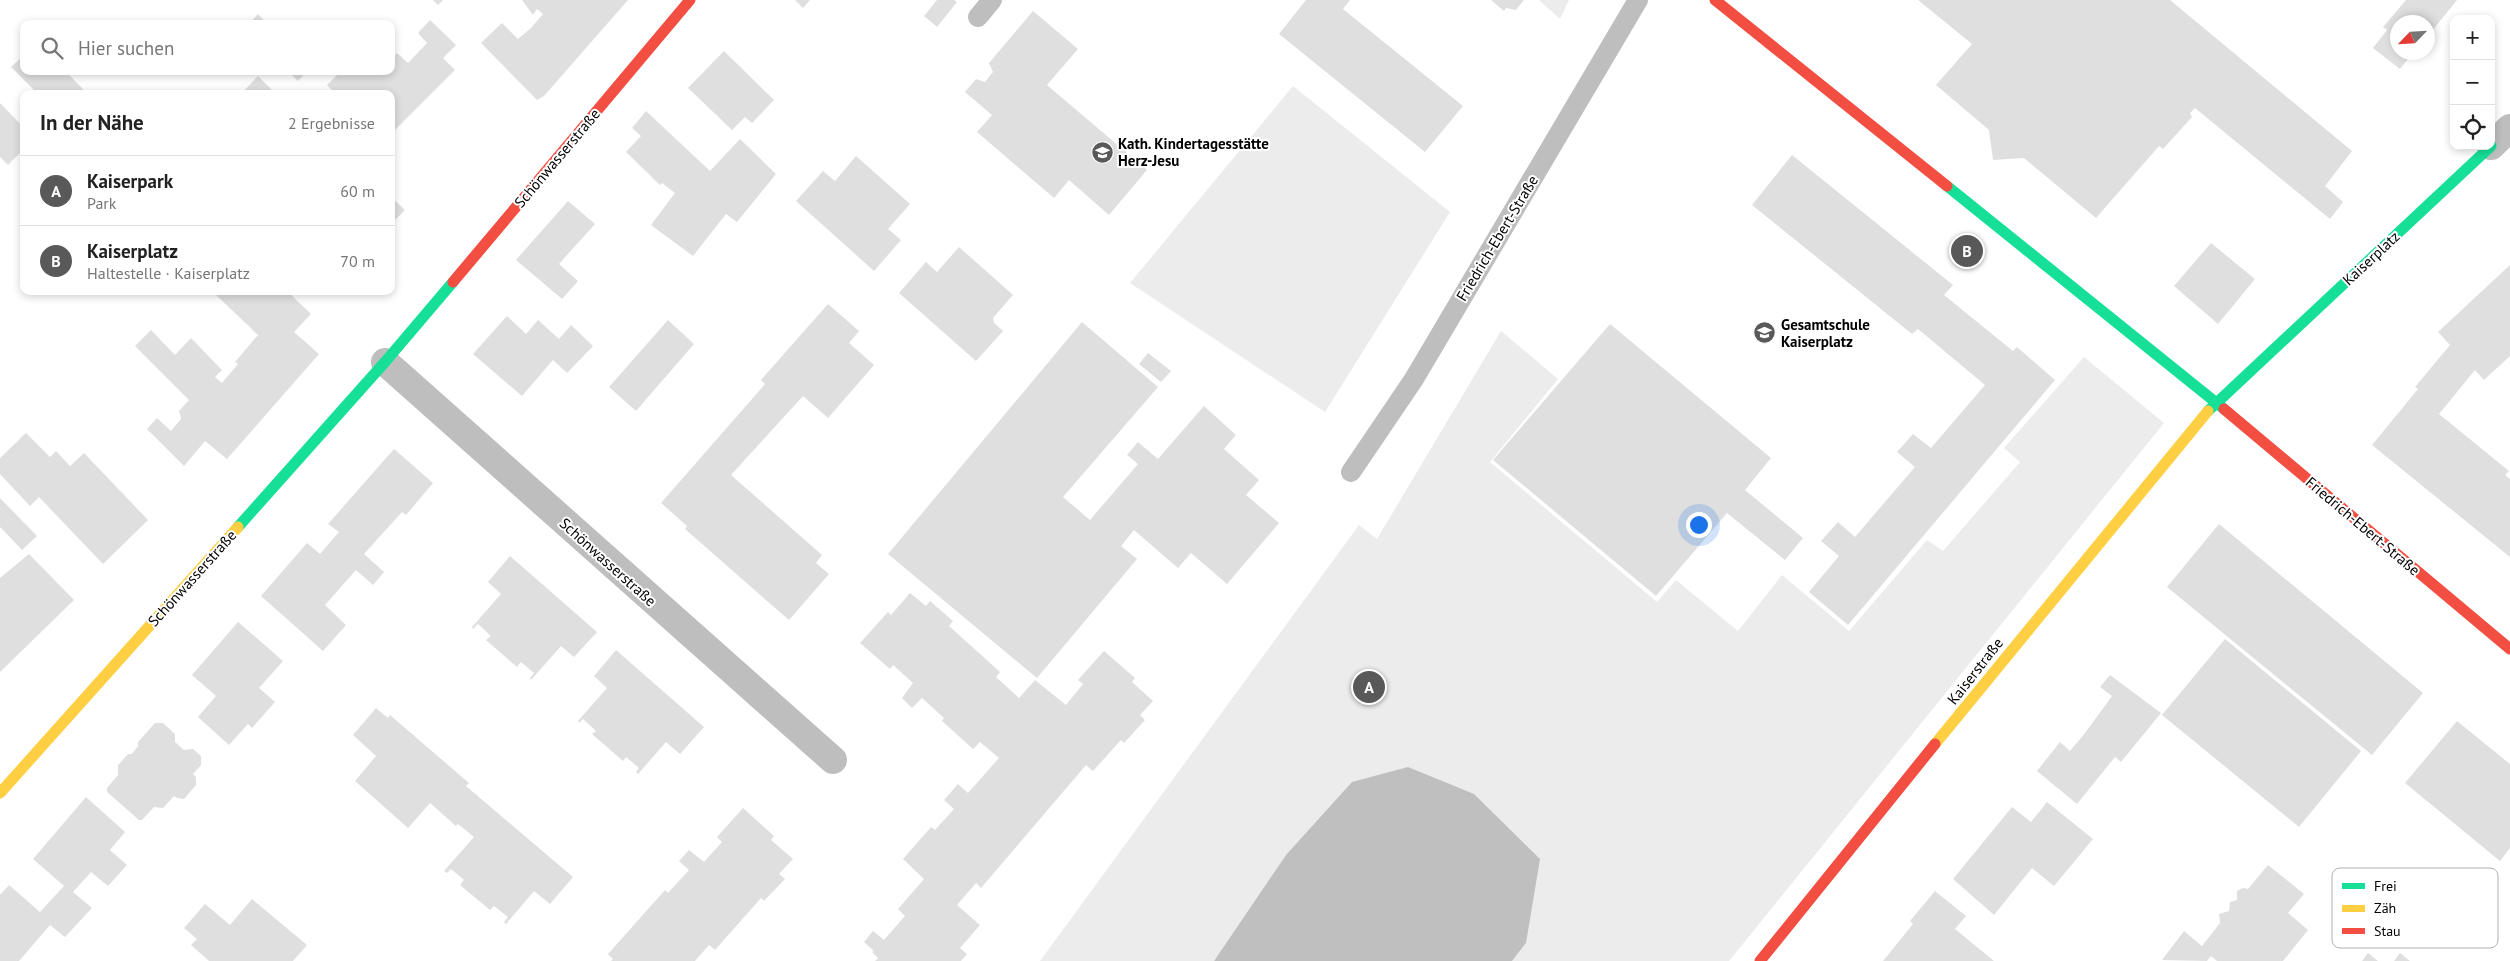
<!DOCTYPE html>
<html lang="de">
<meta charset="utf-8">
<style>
:root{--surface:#fff;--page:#f6f6f6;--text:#222;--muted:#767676;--line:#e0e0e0;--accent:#595959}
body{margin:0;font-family:"PT Sans",sans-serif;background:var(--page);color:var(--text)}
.controls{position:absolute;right:15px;top:15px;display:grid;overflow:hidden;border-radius:10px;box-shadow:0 2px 8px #0003}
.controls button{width:45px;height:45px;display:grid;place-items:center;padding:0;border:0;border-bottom:1px solid var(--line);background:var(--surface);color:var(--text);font:25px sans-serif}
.compass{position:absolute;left:2390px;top:15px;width:45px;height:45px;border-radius:50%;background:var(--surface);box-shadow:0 2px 8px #0003;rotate:245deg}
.you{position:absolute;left:1698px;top:524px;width:18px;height:18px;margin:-12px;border:4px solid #fff;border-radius:50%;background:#1a73e8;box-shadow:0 0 0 8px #1a73e833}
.badge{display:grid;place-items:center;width:32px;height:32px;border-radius:50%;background:var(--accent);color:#fff;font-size:16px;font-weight:700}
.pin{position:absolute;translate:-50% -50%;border:2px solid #fff;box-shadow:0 1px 5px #0006}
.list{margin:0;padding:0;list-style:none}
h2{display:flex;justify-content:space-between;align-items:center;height:65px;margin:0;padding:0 20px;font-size:21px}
h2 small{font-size:16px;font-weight:400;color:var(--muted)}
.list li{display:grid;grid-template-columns:32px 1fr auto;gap:15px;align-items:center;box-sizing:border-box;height:70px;padding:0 20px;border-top:1px solid var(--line)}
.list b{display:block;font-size:19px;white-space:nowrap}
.list p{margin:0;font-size:16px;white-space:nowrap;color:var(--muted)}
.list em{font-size:16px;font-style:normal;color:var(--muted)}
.icon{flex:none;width:28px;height:28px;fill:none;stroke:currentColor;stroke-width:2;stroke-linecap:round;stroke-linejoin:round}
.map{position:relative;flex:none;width:2510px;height:961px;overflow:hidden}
.search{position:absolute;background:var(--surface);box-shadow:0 2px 8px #0003;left:20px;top:20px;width:375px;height:55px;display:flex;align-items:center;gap:12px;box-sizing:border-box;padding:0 18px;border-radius:10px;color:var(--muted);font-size:19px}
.panel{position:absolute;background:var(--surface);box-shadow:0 2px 8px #0003;left:20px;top:90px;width:375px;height:205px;border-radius:10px}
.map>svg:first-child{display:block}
.green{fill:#ececec}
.water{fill:#bfbfbf}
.building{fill:#dfdfdf}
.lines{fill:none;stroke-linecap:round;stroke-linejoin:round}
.lane{stroke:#bebebe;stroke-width:20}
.street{stroke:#bebebe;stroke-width:28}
.fast{stroke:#16e098;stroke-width:11}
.slow{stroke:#ffcf43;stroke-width:11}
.jam{stroke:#f24e42;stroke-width:11}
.labels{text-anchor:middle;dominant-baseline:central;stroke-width:4;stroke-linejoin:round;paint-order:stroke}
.poi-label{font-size:15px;font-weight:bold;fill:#000;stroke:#fff;text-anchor:start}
.street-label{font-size:15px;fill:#000;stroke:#fff}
.key{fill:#fff;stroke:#b2b2b2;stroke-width:1}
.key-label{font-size:14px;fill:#000}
</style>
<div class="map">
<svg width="2510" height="961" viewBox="0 0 2510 961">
<rect width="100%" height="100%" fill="#fff"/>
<path class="green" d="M1539,0h30l-9,19z
M1293,86l157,126 -125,200 -195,-129z
M1501,331l57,48 -68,83 167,140 19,-22 62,51 44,-56 67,56 78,-91 16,11 77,-89 -16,-14 80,-91 80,66 -435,538h-217l14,-18 -240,-88 -72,106h-174l319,-436 18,14z"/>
<path class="water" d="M1408,767l66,27 66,65 -14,84 -14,18h-298l72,-106 66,-73z"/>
<path class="building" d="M433,0h10l-5,5z
M522,0h106l-84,96 -7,4 -56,-57 21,-20 16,16 13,-11 12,-14 -6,-5 -4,6z
M795,0h15l-7,8z
M937,0h17l3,2 -20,25 -13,-11z
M1306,0h44l-7,9 120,97 -38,46 -146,-118z
M1491,0h33l-8,10 -10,-2 -2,3z
M1918,0h252l182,151 -27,35 18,16 -13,17 -135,-111 -5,5 2,4 -29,32 -4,-3 -63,72 -72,-60 -31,2 -4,-30 -53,-45 36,-41z
M2406,0h51l-29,36v-14h-30v30h16l-14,17 -27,-21 14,-18 -4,-3z
M1033,11l45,38 -31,36 100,85 -38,45 -40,-35 -15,18 -77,-66 15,-17 -27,-23 11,-13 9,3 8,-10 -4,-9z
M258,14l9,10h-18z
M430,20l26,25 -13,13 12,12 -64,64v-40h-56l-8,-9 14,-14h50v-12l6,-6 11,10 19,-20 -9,-10z
M724,51l50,49 -22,23 -7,-6 -13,13 -44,-42z
M24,55v16h41l23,23h-50l-27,-27z
M288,71h19l-9,10z
M258,76l18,18h-35z
M0,103l24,25v21l-16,16 -8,-8z
M646,111l64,60 30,-32 36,35 -39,48 -11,-8 -33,42 -42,-31 24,-32 -13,-10 -2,2 -34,-33 15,-16 -9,-8z
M1792,155l161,130 -9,10 69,56 4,-4 38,33 -207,245 -39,-33 30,-36 -18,-15 17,-19 17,15 60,-70 -18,-15 16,-18 18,14 54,-63 -67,-56 -6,5 -160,-129z
M856,156l54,48 -22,25 13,11 -27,31 -78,-70 27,-30 12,10z
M391,197l14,13 -14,14z
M568,201l27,23 -36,40 19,17 -16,18 -46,-39z
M2211,243l44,36 -37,45 -44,-38z
M959,247l54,48 -20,23 1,5 9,8 -27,30 -77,-68 27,-31 11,10z
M2510,265v91l-26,24 -9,-10 -36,44 70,57 -4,4 5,4v78l-138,-112 46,-56 -3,-2 35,-42 -12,-13z
M219,291h68l24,23 -17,18 25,22 -92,105 -22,-18 -21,25 -37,-37 10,-11 14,13 10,-12 -2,-8 10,-11 -54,-54 16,-16 24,25 16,-17 31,32 -7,7 7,6 16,-19 -3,-2 23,-27 -43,-41z
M828,304l31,27 -10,12 25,22 -46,53 -25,-22 -72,79 91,80 -6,8 13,11 -40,46 -104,-91 2,-3 -26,-23 104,-119 -4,-4z
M507,316l19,18 12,-14 21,19 12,-14 22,21 -26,27 -14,-13 -31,36 -49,-42z
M668,320l26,24 -58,67 -27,-24z
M1082,322l76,65 -95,110 27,23 48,-56 -11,-9 11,-13 20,17 46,-53 32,29 -12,14 35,31 -13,15 33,28 -52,61 -36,-31 -13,15 -44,-38 -13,16 16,13 -100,119 -149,-124z
M1610,324l161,134 -26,32 58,48 -18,22 -58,-47 -71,83 -163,-136z
M1148,353l23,18 -10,11 -22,-18z
M26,433l24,24 6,-6 14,15 14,-13 64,67 -45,44 -64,-67 -9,9 -30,-32v-16z
M394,449l39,34 -27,32 -4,-3 -38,42 20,18 -11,13 -17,-15 -31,35 21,20 -23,26 -62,-55 46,-53 13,11 19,-22 -11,-8z
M0,498l37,38 -15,14 -22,-23z
M2219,524l204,169 -51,62 -205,-168z
M29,554l45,46 -74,72v-94z
M510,556l87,76 -23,25 -13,-11 -30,34 -1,-2 4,-5 -13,-11 -4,5 -31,-27 5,-4 -13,-12 -5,5 -1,-2 29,-33 -13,-12z
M910,593l16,13 4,-5 23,20 -4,5 51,46 -4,5 23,21 16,-18 31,25 17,-21 -5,-4 26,-29 31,27 -3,4 21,19 -13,14 5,5 -21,23 -3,-3 -28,31 -7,-6 -105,123 -5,-5 -19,22 23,20 -20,23 7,6 -6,7h-86l3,-3 -6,-6 2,-1 -10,-9 9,-11 11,9 21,-24 -7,-7 26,-30 -21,-20 28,-32 4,3 19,-21 -10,-9 14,-16 10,9 31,-35 -19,-16 -7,7 -31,-28 2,-3 -22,-20 -10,10 -10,-10 11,-15 -20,-18 -3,4 -30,-26 28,-31 3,3z
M238,622l45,39 -24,27 16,14 -23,26 -4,-4 -19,21 -31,-28 18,-21 -24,-21z
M2225,639l136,112 -62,76 -137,-112z
M616,650l88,77 -24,27 -14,-12 -28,32 -2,-2 3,-4 -13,-11 -3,4 -31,-27 4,-3 -13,-12 -4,4 -1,-2 29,-33 -13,-12z
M2110,675l51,38 -40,49 -6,-5 -38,47 -40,-33 23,-29 10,9 15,-18 27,-37 -12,-9z
M376,708l12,10 2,-3 79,68 -3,3 107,91 -23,27 -16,-13 -28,33 -2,-2 4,-5 -14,-11 -4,4 -30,-25 4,-5 -13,-11 -4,4 -3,-2 30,-34 -16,-13 -2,2 -26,-23 -22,25 -53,-47 21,-25 -23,-21z
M2457,721l53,43v84l-10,13 -95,-78z
M155,723h8l12,11v8l9,8 9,-1 8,7v9l-8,9 3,3v8l-12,14 -7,-1 -3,-2 -11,12 -9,-1 -12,13h-3l-32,-28v-4l11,-13v-10l10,-11h4l6,-8v-4z
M86,797l39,35 -15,18 17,15 -19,21 -17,-14 -18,20 19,16 -27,29 -15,-12 -31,36h-19v-66l9,-10 31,27 24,-26 -31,-27z
M2047,802l46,37 -39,47 -22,-18 -38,47 -41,-36 59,-72 19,15z
M743,808l31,28 -3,4 22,19 -14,15 6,5 -21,22 -3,-3 -46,52 -6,-5 -14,16h-84l2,-2 -5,-5 57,-64 3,3 21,-23 -10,-9 10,-11 15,12 18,-20 -5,-5z
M2268,865l36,29 -16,19 20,17 -25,31h-66l-6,-5 -4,5 -45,-1 22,-29 18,15 18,-23 -1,-9 10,-3 1,-9 7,-2v-9l6,-3 5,1z
M1935,891l31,25 -11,13 39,32h-111l30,-37 -3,-3z
M252,899l55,46 -14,16h-84l-18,-16 6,-6 -13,-11 21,-24 25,21z
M2368,953l10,8h-16z
M2400,953l10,8h-16z"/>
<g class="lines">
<path class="lane" d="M978,17l14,-17
M1351,472l63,-93 224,-379"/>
<path class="street" d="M2491,146l19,-18
M385,362l448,398"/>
<path class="fast" d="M1947,186l277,223
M2208,411l283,-265
M238,527l147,-165 68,-80"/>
<path class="slow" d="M1935,744l273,-333
M0,793l238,-266"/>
<path class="jam" d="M1715,0l232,186
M453,282l237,-282
M2224,409l286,240
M1760,961l175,-217"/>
</g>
<defs>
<symbol id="school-disc" viewBox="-11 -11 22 22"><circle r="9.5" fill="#595959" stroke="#fff"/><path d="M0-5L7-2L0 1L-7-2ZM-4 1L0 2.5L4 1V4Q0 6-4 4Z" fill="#fff"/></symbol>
</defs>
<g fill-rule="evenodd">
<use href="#school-disc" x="1090" y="140" width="25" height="25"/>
<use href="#school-disc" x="1752" y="320" width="25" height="25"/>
</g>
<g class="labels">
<g class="poi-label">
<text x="1118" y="143">Kath. Kindertagesstätte<tspan x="1118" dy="17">Herz-Jesu</tspan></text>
<text x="1781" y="324">Gesamtschule<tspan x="1781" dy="17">Kaiserplatz</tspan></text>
</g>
<g class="street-label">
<text transform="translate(557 158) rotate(-50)">Schönwasserstraße</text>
<text transform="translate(1497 238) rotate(-59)">Friedrich-Ebert-Straße</text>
<text transform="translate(2371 258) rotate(-43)">Kaiserplatz</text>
<text transform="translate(2363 526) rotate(40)">Friedrich-Ebert-Straße</text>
<text transform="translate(608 562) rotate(42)">Schönwasserstraße</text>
<text transform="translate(192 578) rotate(-48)">Schönwasserstraße</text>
<text transform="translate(1975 671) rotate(-52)">Kaiserstraße</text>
</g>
</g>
<rect x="2332" y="868" width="166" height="80" rx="8" class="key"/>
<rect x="2342" y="883" width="23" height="6" fill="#16e098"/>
<rect x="2342" y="905" width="23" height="7" fill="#ffcf43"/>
<rect x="2342" y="928" width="23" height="6" fill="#f24e42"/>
<g class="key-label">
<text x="2374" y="891">Frei</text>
<text x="2374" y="913">Zäh</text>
<text x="2374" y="936">Stau</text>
</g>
</svg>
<div class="controls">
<button>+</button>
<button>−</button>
<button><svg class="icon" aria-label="locate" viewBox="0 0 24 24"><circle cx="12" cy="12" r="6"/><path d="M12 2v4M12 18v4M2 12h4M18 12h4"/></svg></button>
</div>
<svg class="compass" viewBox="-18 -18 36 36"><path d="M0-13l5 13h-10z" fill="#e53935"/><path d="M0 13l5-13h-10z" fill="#767676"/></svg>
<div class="you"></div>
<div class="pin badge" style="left:1369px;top:687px">A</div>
<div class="pin badge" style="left:1967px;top:251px">B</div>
<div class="search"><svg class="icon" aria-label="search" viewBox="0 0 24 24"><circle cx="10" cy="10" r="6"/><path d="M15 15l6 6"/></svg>Hier suchen</div>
<section class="panel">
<h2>In der Nähe<small>2 Ergebnisse</small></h2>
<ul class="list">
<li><span class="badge">A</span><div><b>Kaiserpark</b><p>Park</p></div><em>60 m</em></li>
<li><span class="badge">B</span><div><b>Kaiserplatz</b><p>Haltestelle · Kaiserplatz</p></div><em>70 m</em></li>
</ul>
</section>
</div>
